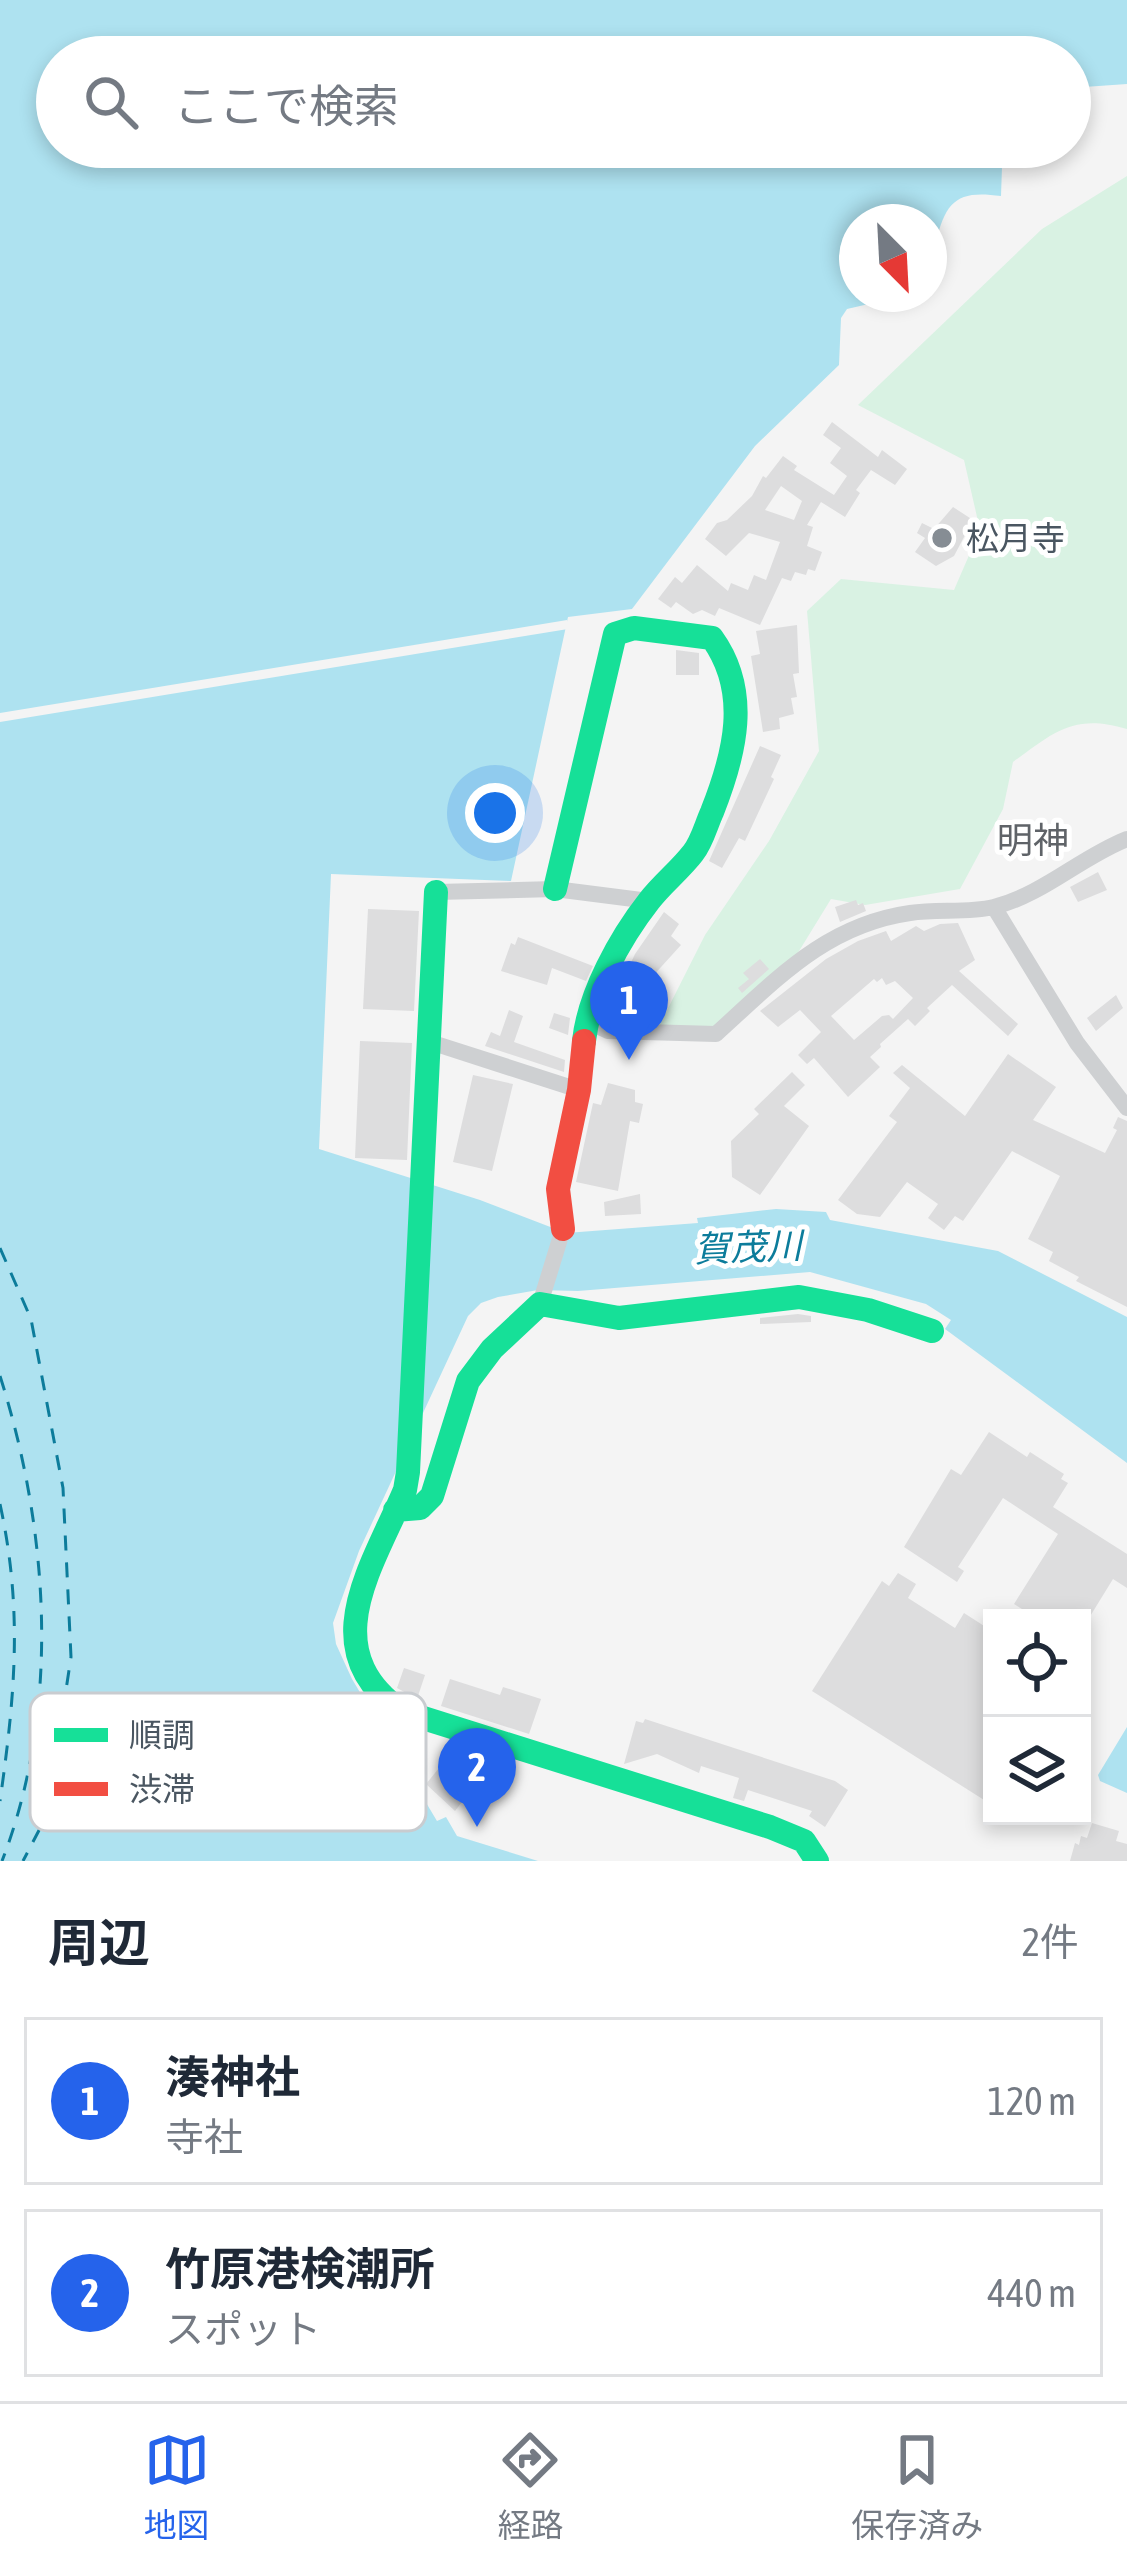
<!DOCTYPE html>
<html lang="ja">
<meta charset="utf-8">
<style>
:root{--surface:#fff;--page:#f6f6f7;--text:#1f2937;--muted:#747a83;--line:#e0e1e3;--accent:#2563eb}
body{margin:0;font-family:"Asap Condensed","Noto Sans JP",sans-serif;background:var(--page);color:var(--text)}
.controls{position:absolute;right:36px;bottom:36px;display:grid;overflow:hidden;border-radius:0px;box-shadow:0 6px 18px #0003}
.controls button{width:108px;height:108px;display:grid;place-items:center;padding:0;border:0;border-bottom:3px solid var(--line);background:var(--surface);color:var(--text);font:60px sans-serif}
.compass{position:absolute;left:839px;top:204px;width:108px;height:108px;border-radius:50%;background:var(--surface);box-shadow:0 6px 18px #0003;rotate:156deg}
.you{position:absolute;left:495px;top:813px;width:42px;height:42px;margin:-30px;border:9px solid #fff;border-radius:50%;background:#1a73e8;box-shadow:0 0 0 18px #1a73e833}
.badge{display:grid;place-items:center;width:78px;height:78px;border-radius:50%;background:var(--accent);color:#fff;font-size:39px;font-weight:700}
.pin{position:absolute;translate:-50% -99px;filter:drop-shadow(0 3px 6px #0008)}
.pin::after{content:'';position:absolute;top:63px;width:42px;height:36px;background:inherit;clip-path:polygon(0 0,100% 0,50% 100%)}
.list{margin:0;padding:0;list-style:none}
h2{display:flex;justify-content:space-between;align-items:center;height:156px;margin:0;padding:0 48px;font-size:51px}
h2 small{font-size:39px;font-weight:400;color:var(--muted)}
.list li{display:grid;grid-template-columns:78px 1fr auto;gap:36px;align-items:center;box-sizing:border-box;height:168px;margin:0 24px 24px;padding:0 24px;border:3px solid var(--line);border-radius:0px}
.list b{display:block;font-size:45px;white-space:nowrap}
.list p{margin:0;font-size:39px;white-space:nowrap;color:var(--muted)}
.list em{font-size:39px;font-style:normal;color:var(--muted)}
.icon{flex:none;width:66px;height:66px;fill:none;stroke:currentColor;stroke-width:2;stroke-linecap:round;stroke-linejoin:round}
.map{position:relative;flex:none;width:1127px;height:1861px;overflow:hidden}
.search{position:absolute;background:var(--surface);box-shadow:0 6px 18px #0003;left:36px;right:36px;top:36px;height:132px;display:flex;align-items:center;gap:30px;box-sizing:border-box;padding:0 42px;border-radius:66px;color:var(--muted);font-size:45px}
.sheet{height:540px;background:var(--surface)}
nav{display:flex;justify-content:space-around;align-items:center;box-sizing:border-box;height:168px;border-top:3px solid var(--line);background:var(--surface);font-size:33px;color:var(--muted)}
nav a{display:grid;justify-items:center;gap:6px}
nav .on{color:var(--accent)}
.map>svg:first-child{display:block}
.green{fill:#d9f2e3}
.water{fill:#aee2f0}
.pier{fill:#f4f4f4}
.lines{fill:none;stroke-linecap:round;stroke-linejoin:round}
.ferry{stroke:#0c7c9b;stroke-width:3;stroke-dasharray:15 12;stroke-linecap:butt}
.building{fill:#ddddde;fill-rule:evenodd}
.street{stroke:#ced0d2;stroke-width:16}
.fast{stroke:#16e098;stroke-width:24}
.jam{stroke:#f24e42;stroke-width:24}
.poi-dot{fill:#868d94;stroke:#fff;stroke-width:4.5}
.labels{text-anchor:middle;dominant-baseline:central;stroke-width:10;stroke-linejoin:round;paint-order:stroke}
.poi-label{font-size:33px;fill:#4a5661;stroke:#fff;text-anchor:start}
.neighbourhood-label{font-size:36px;fill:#5f6368;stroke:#fff}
.water-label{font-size:36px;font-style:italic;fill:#0c7c9b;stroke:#fff}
.key{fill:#fff;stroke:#c9ccd0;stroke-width:3}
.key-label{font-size:33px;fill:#4a5661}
</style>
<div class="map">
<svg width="1127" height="1861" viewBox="0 0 1127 1861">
<rect width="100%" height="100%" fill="#f4f4f4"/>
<path class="green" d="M1127,176v553c-53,-16 -73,3 -114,33l-10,47 -43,80 -95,16 -34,-6 -35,57 -80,73 -61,5 50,-99 64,-94 50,-90 -12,-140 34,-32 113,11 26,-60 -16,-70 -106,-55 184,-176z"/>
<path class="water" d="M0,0h1127v84l-57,4v-31h-1013v90h970l-25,20 -1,29c-43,-6 -55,4 -65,46l-7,2v-22h-72v72h13l3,9 -26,6 -6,9 -2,47 -84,81 -123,163 -64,8 -57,264 -180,-7 -12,275 161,51 86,33 132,-10 -1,-5 79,-9 50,3 4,8 168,31 129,66v146l-182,-134 6,-9 -25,-16 -116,-32 -232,19 -40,-1 -40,7 -17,6 -13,13 -109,235 -26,72 3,21 16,35 85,142 9,-4 11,19 81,25h-538z
M1127,1727v66l-27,-12 -2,-6z"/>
<path class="pier" d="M567,620l1,9 -568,93v-9z"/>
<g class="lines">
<path class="ferry" d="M0,1248l31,71 32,169 8,169 -24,158 -24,46
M0,1376c49,154 61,333 2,485
M0,1504c23,106 15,191 0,297"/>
</g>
<path class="building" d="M832,422l46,35 4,-7 25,19 -12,16 -24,-15 -15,20 4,3 -15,24 -24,-15 -14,23 6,2 -6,19 15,6 -7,19 -7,-2 -2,6 -11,-3 -4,9 -9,-3 -22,47 -41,-17 -4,8 -13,-6 -9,4 -17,-12 -5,6 -13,-9 17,-22 7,6 15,-18 31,26 3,-8 17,7 6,-15 12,5 14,-38 -31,-9 -23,23 -21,-17 12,-16 10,-3 25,-24 11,-20 3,2 17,-22 14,10 -3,4 40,25 13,-19 -17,-13 11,-15 -18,-13zM781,486l21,15 -8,19 -29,-10z
M953,507l20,13 -19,36 -18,10 -21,-14 10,-14 -8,-5 5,-10 12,6z
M797,625l2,48 -6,1 4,23 -6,1 3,16 -15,4 1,11 -17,3 -12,-76 9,-2 -4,-23z
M676,650l23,3v22h-23z
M760,746l21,9 -10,22 3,2 -29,62 -6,-3 -17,30 -13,-7z
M1098,872l9,18 -29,12 -8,-15z
M856,900l2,5 5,-2 3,8 -26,11 -5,-15z
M368,909l51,2 -5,100 -51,-2z
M664,912l15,12 -8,12 10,9 -29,32 -24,42 -22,-3 29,-62z
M958,923l17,37 -16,11 59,53 -10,12 -56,-51 -25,23 3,3 -15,15 -7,-7 -28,25 1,3 -11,10 10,10 -32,30 -34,-39 -7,6 -9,-9 23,-23 -21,-22 -22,17 -18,-16 66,-52 32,-18 28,-10 5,10 25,-15 8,5 16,-7zM882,978l4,7 9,-4 18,17 -20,21 -4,-4 -7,1 -28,24 -23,-24 43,-37 3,3z
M518,937l75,29 -7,15 -34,-13 -5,17 -46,-14 10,-28 4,2z
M760,959l9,10 -27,24 -4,-5 11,-9 -6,-6z
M1116,995l7,13 -27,23 -9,-13z
M509,1010l14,6 -9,26 51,18 -1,12 -79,-26 6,-14 9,4z
M554,1013l16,5 -2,17 -19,-7z
M360,1041l52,2 -5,117 -52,-2z
M1008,1054l48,33 -23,33 72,33 12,-23 -4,-2 5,-11 9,4v186l-51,-26 3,-4 -30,-16 4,-9 -25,-13 32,-63 -48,-25 -49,70 -8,-5 -11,14 -16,-12 10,-14 -31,-22 -27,35 -23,-3 -19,-14 59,-78 -8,-6 21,-28 -17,-15 9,-8 63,51z
M792,1072l13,13 -21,21 25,20 -49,69 -28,-18 -1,-36 28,-27 -5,-5z
M473,1075l40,9 -21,87 -39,-9z
M608,1083l27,7v12l8,2 -4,19 -9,-2 -12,70 -42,-9 17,-79 8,2z
M640,1194l1,20 -36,2 -1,-14z
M798,1314l13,2v6l-51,2v-6z
M989,1432l38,25 3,-5 34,22 -3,5 7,4 -15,24 74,47v34l-14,-9 -24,39h-53l-22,-14 44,-70 -55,-36 -45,69 6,4 -7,11 -53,-35 47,-78 10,6z
M898,1573l18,11 -8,14 47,30 9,-15 28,18v174l-180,-114 70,-110 7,5z
M404,1668l21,7 -8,24 -20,-11z
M450,1679l50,16 3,-8 38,12 -12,35 -88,-28z
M645,1719l190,62 13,9 -23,37 -16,-11 3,-5 -64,-21 -4,11 -11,-3 6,-20 -38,-12 -2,7 -42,-19 -33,10 12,-43 7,2z
M457,1746l13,10 4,-5 18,12 -37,48 -29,-27z
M1092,1823l27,8 -3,10 11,3v17h-57l5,-18 4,2 2,-9 6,2z"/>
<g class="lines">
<path class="street" d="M436,892l119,-3 94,12
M994,907l83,136 50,65
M586,1021l22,10 108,3c61,-55 110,-109 194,-121 28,-4 58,0 84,-6 50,-13 87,-50 133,-68
M430,1042l149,48
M540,1304l23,-75"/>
<path class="fast" d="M555,889l60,-255 19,-6 78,10c39,54 23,116 0,174 -6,13 -10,30 -19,41 -13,17 -31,31 -44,48 -29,37 -60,93 -65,140
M436,892l-28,580 -3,18c-32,76 -92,159 -4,221l369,116 34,14 13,20
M395,1510l25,-2 12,-12 36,-115 24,-32 48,-45 79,14 180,-21 69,13 64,21"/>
<path class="jam" d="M563,1229l-5,-40 21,-99 5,-49"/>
</g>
<circle class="poi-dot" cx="942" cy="538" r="12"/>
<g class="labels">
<g class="poi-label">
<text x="966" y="538">松月寺</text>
</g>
<g class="neighbourhood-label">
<text x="1033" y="840">明神</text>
</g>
<g class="water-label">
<text transform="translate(748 1247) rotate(-2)">賀茂川</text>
</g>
</g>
<rect x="30" y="1693" width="396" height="138" rx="18" class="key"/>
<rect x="54" y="1728" width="54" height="14" fill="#16e098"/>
<rect x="54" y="1782" width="54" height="14" fill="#f24e42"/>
<g class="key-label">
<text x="129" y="1747">順調</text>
<text x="129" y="1801">渋滞</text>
</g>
</svg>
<div class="controls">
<button><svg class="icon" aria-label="locate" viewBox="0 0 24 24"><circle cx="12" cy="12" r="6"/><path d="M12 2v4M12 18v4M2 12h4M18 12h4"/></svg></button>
<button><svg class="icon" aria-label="layers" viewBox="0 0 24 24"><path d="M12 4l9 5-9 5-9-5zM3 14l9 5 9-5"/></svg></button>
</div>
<svg class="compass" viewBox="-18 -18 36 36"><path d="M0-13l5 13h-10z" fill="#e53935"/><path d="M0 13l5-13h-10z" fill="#747a83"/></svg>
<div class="you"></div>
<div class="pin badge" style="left:629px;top:1060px">1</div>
<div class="pin badge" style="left:477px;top:1827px">2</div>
<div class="search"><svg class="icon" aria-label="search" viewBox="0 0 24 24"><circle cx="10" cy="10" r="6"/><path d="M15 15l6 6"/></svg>ここで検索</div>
</div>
<section class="sheet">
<h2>周辺<small>2件</small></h2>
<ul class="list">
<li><span class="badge">1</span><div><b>湊神社</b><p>寺社</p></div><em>120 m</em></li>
<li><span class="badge">2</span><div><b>竹原港検潮所</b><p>スポット</p></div><em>440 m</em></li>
</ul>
</section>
<nav>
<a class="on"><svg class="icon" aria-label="map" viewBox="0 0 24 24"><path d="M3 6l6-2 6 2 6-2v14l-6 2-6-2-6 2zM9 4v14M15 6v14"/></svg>地図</a>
<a><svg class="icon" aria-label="directions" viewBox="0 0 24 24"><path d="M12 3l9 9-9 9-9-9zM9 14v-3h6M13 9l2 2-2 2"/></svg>経路</a>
<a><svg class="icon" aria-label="saved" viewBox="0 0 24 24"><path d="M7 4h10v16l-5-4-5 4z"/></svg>保存済み</a>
</nav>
